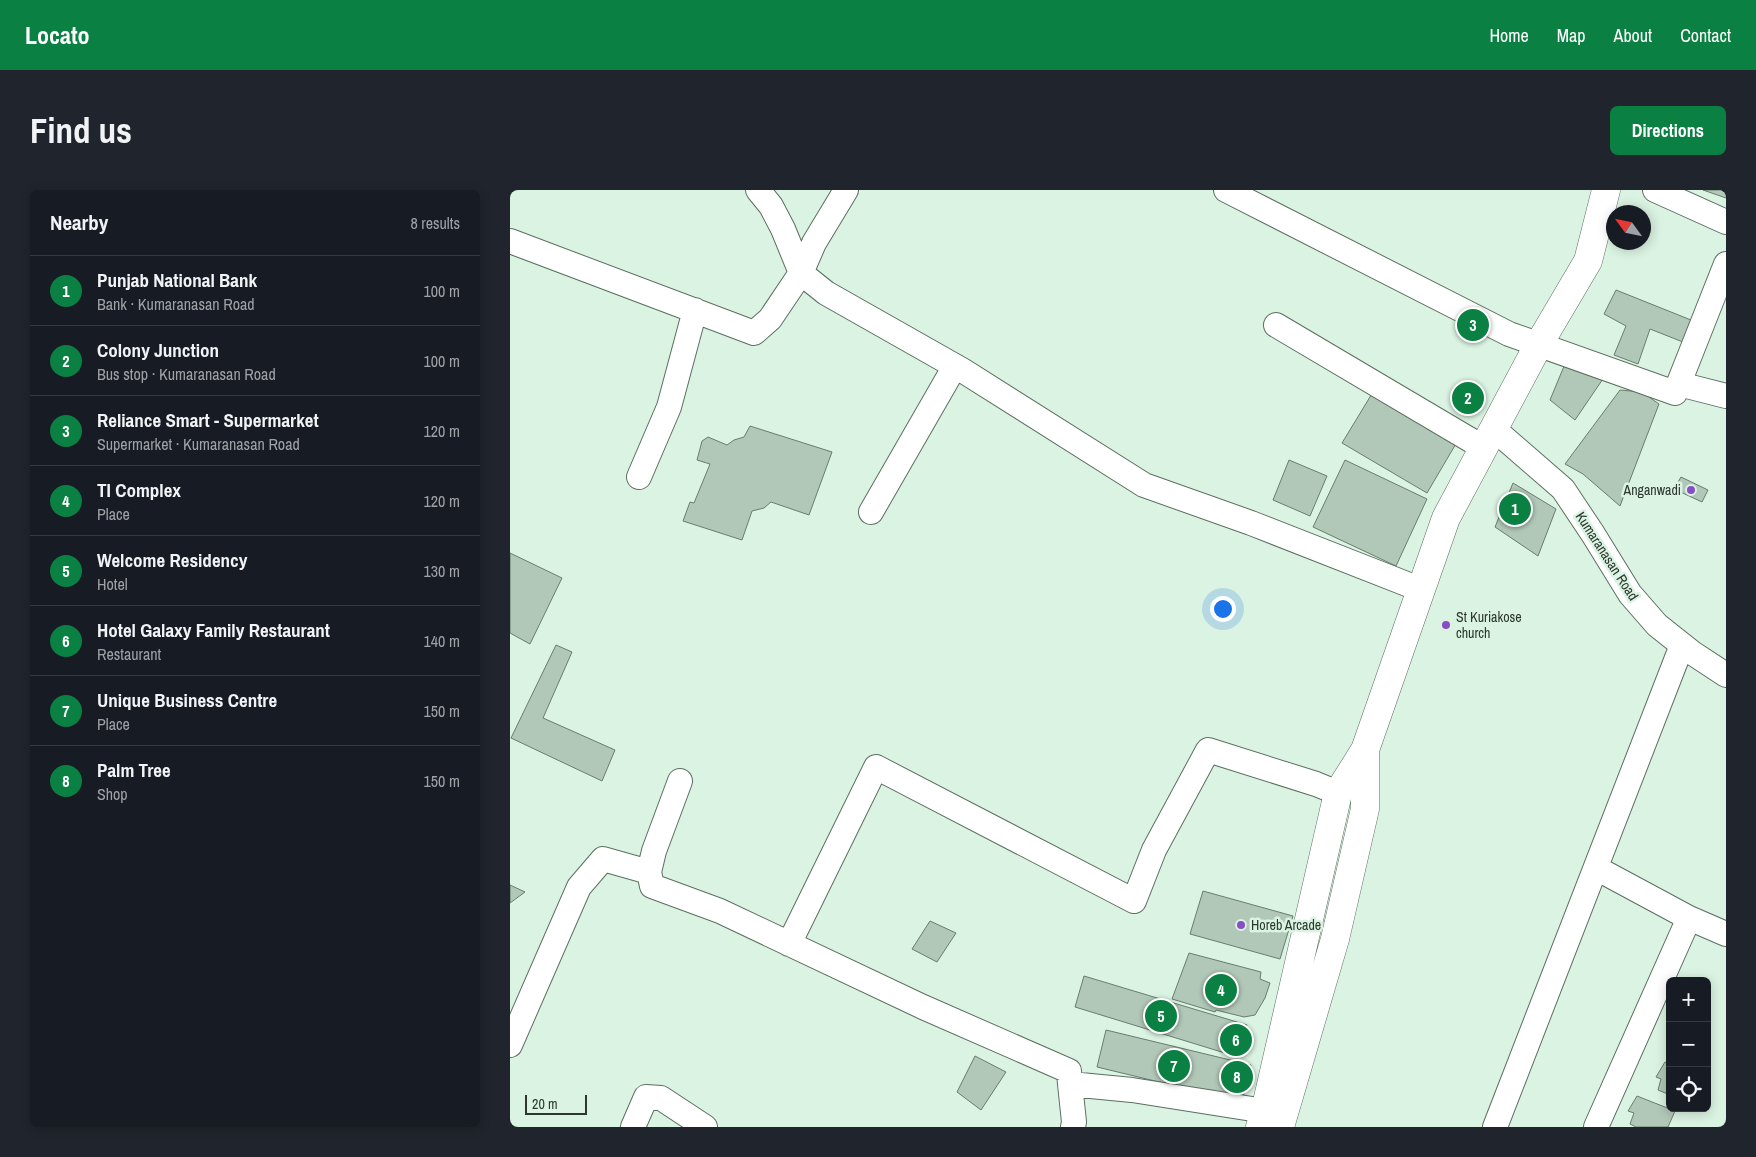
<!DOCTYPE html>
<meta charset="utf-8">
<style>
:root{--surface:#171b24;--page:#20242c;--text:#f1f3f6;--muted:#9ea1a6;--line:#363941;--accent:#0b8043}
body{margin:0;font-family:"Archivo Narrow",sans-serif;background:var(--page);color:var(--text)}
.controls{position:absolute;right:15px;bottom:15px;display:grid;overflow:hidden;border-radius:8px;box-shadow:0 2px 12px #0003}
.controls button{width:45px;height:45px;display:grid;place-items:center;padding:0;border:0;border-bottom:1px solid var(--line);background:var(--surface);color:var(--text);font:25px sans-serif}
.compass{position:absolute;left:1096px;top:15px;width:45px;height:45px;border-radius:50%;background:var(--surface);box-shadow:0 2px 12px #0003;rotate:303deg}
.scale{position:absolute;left:15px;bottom:12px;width:62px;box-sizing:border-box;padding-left:5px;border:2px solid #2d362f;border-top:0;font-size:14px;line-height:18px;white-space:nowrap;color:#2d362f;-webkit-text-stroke:4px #dbf3e2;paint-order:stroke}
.you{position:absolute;left:712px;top:418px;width:18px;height:18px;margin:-12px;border:4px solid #fff;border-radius:50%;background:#1a73e8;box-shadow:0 0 0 8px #1a73e833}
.badge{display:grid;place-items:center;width:32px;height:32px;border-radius:50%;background:var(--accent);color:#fff;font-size:16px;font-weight:700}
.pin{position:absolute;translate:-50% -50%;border:2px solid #fff;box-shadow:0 1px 5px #0006}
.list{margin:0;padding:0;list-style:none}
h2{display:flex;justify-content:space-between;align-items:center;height:65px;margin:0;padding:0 20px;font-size:21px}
h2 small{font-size:16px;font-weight:400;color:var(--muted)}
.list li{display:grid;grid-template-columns:32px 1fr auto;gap:15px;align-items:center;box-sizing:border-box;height:70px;padding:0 20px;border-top:1px solid var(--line)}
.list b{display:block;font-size:19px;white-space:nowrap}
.list p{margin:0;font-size:16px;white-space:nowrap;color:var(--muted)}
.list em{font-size:16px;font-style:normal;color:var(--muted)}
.icon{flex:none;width:28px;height:28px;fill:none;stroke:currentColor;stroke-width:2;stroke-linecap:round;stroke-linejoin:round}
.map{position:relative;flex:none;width:1216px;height:937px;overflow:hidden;border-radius:8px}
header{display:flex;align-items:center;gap:30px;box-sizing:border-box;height:70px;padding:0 25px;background:var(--accent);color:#fff}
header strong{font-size:24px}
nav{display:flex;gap:28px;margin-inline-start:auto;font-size:18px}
.intro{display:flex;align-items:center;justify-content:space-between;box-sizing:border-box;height:120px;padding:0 30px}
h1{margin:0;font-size:35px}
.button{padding:12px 22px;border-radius:8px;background:var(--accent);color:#fff;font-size:18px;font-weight:700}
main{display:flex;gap:30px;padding:0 30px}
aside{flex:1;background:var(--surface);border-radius:8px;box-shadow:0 2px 12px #0003}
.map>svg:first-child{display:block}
.building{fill:#b1c7b7;stroke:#687d6e}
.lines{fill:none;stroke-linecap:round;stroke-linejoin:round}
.minor-casing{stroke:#5b6f61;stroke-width:26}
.major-casing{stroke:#5b6f61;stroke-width:29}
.minor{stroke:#fff;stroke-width:24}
.major{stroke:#fff;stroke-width:28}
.poi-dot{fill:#894dc4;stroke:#dbf3e2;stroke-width:2}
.labels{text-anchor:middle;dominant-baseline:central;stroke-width:5;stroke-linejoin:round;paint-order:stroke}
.poi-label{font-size:14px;fill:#2d362f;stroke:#dbf3e2;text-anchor:start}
.street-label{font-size:14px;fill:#2d362f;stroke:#dbf3e2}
</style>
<header>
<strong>Locato</strong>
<nav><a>Home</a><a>Map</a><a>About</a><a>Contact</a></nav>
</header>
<div class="intro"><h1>Find us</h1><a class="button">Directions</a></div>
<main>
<aside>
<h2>Nearby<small>8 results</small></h2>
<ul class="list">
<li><span class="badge">1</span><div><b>Punjab National Bank</b><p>Bank · Kumaranasan Road</p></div><em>100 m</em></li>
<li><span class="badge">2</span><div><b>Colony Junction</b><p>Bus stop · Kumaranasan Road</p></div><em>100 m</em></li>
<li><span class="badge">3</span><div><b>Reliance Smart - Supermarket</b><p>Supermarket · Kumaranasan Road</p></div><em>120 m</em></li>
<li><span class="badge">4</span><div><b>TI Complex</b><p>Place</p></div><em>120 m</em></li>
<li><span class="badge">5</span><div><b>Welcome Residency</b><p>Hotel</p></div><em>130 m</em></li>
<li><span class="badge">6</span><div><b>Hotel Galaxy Family Restaurant</b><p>Restaurant</p></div><em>140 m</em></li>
<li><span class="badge">7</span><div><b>Unique Business Centre</b><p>Place</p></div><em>150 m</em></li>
<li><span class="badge">8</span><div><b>Palm Tree</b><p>Shop</p></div><em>150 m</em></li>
</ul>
</aside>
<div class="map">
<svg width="1216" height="937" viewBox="0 0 1216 937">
<rect width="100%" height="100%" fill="#dbf3e2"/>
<path class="building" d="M1193,0h23v8z
M1106,100l80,32 -8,22 -38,-15 -12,35 -24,-9 12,-29 -22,-12z
M1057,169l42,11 -34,50 -25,-20z
M1110,200l22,2 17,12 -39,102 -37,-32 -18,-10z
M863,202l84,50 -30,51 -85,-50z
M240,236l82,26 -23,63 -38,-13 -7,6 -12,3 -10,29 -59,-19 7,-19 4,1 16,-39 -13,-4 5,-19 6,-4 19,8 7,-5 10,-3z
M779,270l38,16 -17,40 -37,-16z
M835,270l82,39 -31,67 -83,-39z
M1171,287l27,13 -6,12 -28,-13z
M1003,293l43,26 -18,47 -43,-29z
M0,363l52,25 -32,66 -20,-11z
M46,455l16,7 -29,66 72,32 -13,31 -91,-43z
M0,695l15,7 -15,11z
M693,701l90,25 -13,43 -90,-25z
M420,731l26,12 -19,29 -25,-13z
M679,763l72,19 -1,7 10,4 -5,15 -10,17 -11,2 -28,-7 -1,2 -43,-13z
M574,786l163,49 -9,32 -163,-50z
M596,840l145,35 -9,37 -145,-35z
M465,866l31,16 -25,38 -24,-18z
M1155,872l5,2v31l-12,-5 3,-11 -5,-2z
M1127,906l38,15 -7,16h-32l-6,-3 4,-11 -6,-2z"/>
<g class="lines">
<defs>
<path id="minor" d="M248,0l13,16 12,23 18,44 25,20 136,77 182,115 107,38 171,67
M716,0l283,144 166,59 51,-129
M1145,0l71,32
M0,51l244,92 16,-14 31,-46 13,-30 32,-53
M766,135l208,123
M1169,194l47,12
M985,240l68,59 30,45 37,60 27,31 34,27 35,23
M129,287l30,-70 26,-97
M361,322l84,-146
M170,591l-26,70 -5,21 3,14 68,25 203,96 146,64 1,13 62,6 133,21
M1179,728l37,16
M279,754l87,-177 258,134 20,-51 54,-100 108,34 22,9
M0,855l69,-158 24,-28 46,13
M560,894l4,38 -1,5
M123,937l13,-30 15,1 44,29
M985,937l187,-482
M1086,937l93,-209 -93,-50"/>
<path id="major" d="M750,937l5,-16 73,-318 27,-43 81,-232 93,-174 49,-83 18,-71
M770,937l55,-188 30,-130v-59"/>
</defs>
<use href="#minor" class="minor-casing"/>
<use href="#major" class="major-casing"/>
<use href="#minor" class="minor"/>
<use href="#major" class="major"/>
</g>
<g class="poi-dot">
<circle cx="1181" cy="300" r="5"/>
<circle cx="936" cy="435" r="5"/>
<circle cx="731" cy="735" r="5"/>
</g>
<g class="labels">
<g class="poi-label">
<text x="1171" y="300" text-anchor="end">Anganwadi</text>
<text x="946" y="427">St Kuriakose<tspan x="946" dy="16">church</tspan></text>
<text x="741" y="735">Horeb Arcade</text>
</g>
<g class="street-label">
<text transform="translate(1097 366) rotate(57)">Kumaranasan Road</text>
</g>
</g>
</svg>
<div class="controls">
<button>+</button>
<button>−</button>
<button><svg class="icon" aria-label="locate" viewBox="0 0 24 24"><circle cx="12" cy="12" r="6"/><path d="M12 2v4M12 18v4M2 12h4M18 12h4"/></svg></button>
</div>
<svg class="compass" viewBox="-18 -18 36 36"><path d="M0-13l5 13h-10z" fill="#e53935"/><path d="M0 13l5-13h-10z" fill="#9ea1a6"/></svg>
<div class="scale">20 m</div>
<div class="you"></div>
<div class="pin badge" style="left:1005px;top:319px">1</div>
<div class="pin badge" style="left:958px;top:208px">2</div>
<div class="pin badge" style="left:963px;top:135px">3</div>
<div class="pin badge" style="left:711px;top:800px">4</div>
<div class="pin badge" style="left:651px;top:826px">5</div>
<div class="pin badge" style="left:726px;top:850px">6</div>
<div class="pin badge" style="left:664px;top:876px">7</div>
<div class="pin badge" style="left:727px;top:887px">8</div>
</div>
</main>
